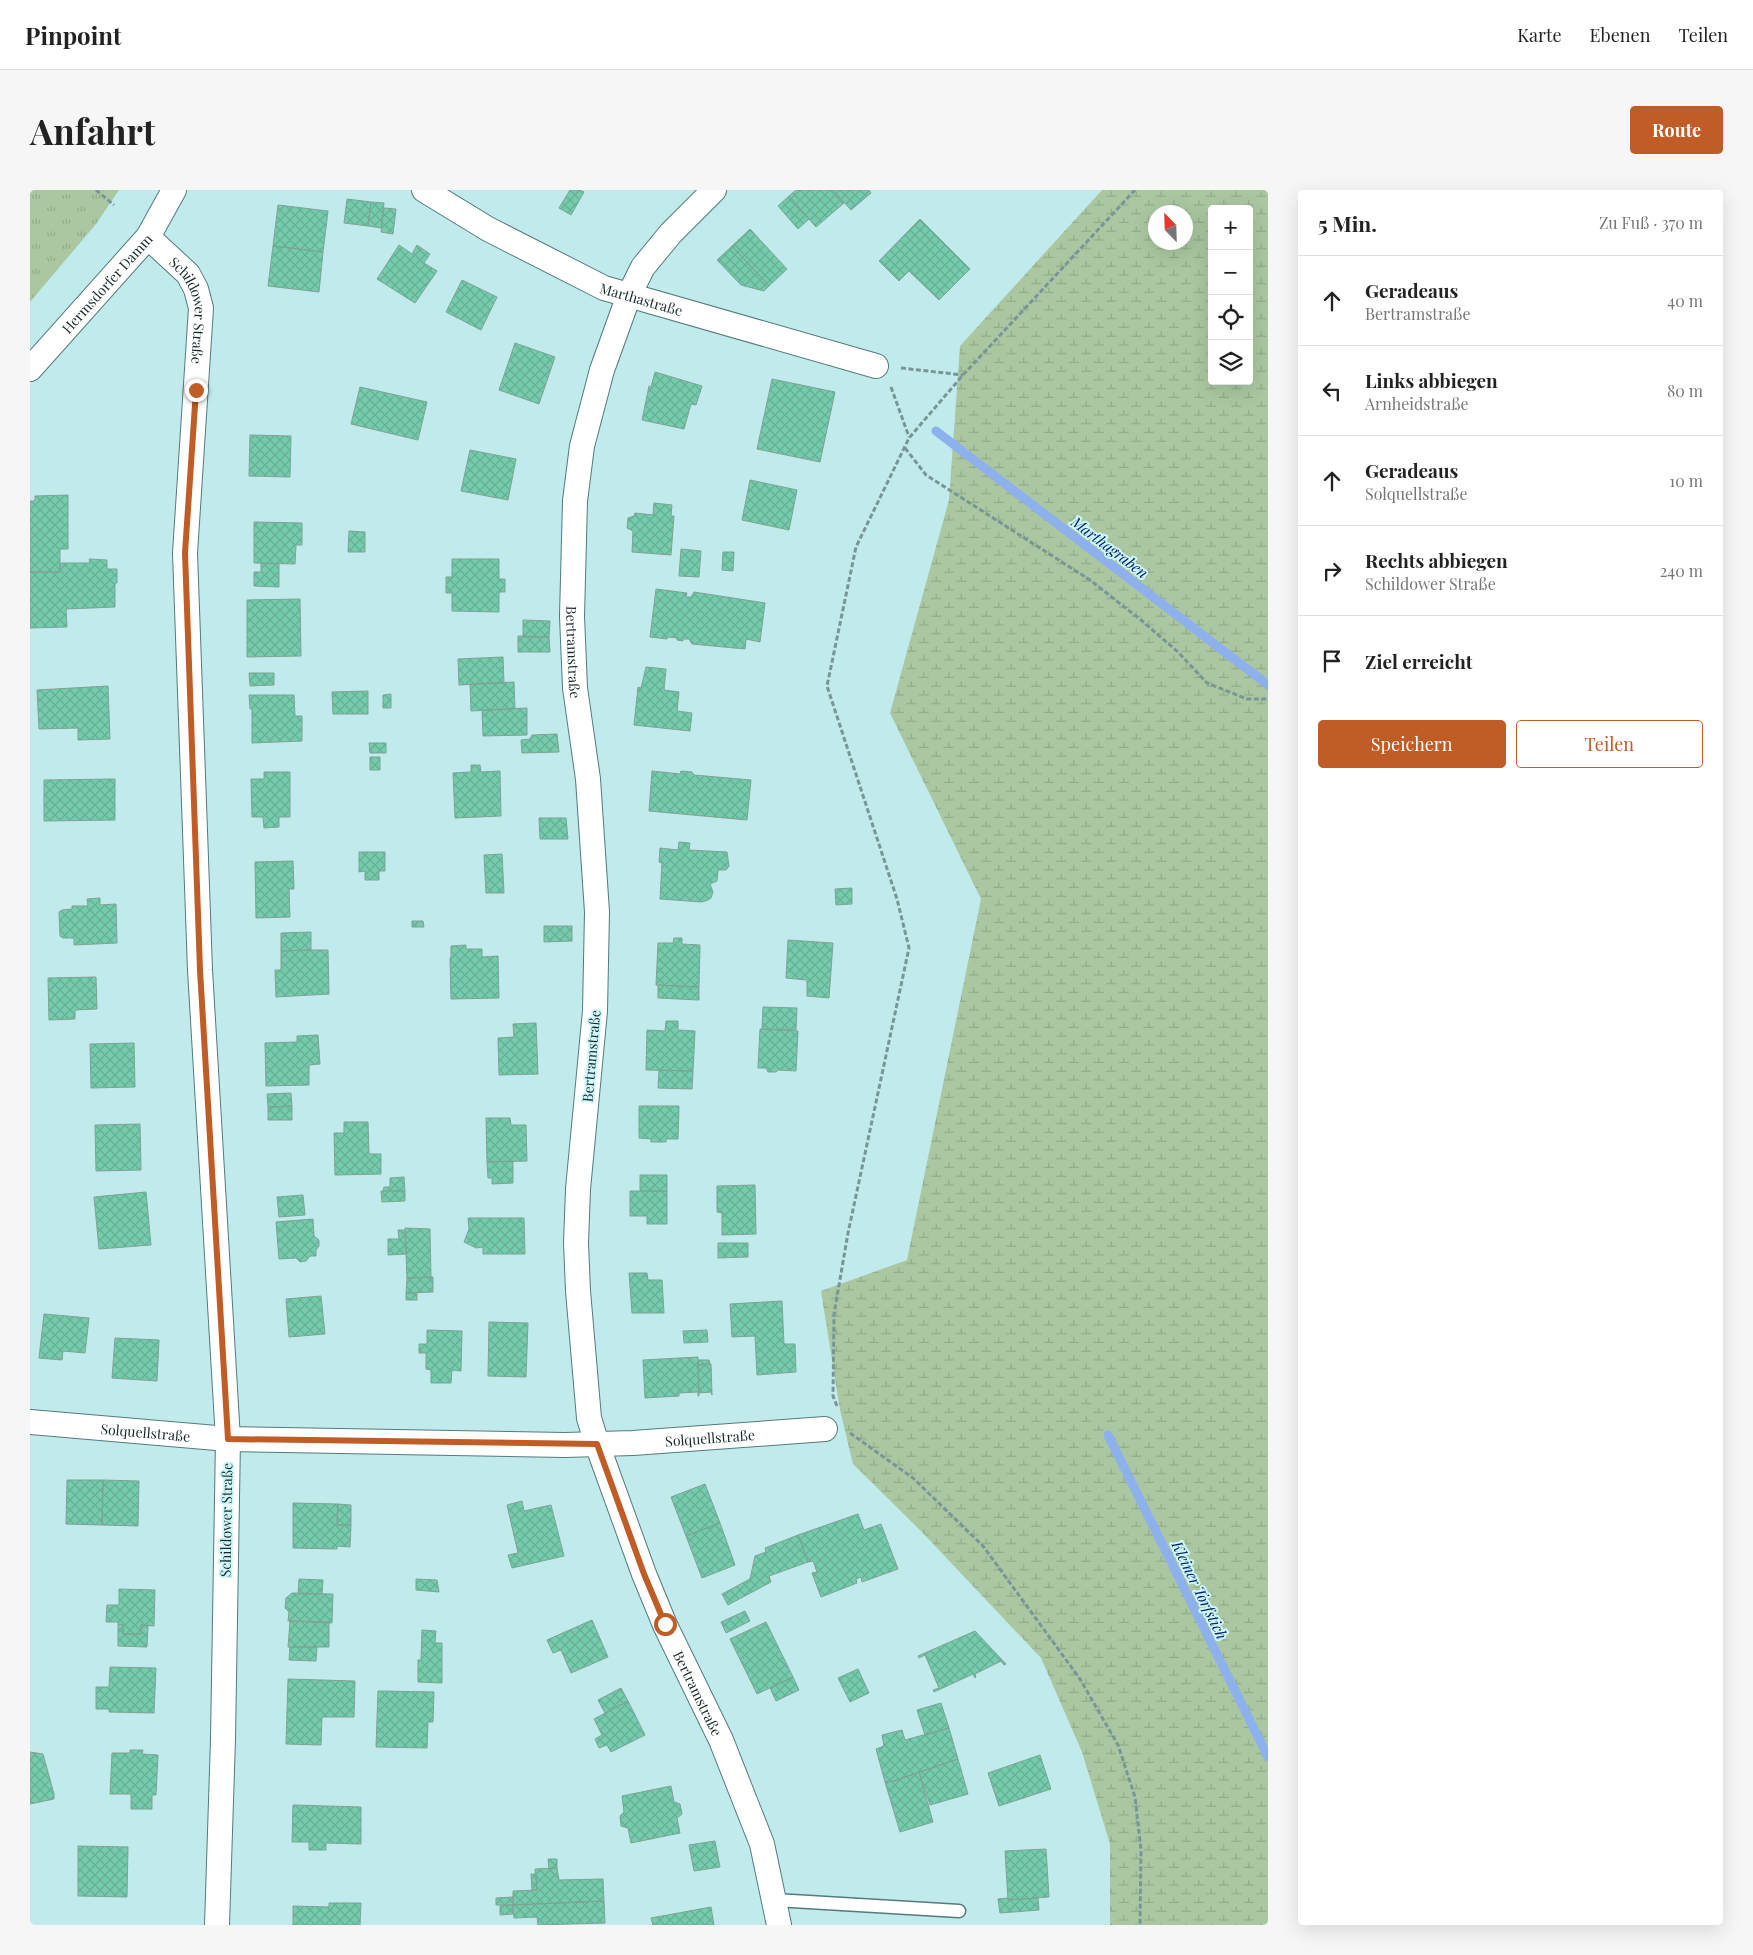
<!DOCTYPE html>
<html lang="de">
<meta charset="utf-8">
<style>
:root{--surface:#fff;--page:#f6f6f6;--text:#222;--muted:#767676;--line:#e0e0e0;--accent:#c05c26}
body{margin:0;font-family:"Playfair Display",serif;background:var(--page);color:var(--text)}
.controls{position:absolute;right:15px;top:15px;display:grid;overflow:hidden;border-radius:5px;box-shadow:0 5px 20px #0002}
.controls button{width:45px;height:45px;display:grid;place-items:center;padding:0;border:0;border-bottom:1px solid var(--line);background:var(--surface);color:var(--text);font:25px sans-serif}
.compass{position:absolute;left:1118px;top:15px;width:45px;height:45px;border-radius:50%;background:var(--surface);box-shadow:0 5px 20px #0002;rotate:337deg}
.stop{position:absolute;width:15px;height:15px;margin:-11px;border:4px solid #c05c26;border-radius:50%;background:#fff}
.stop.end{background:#c05c26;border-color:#fff;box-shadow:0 1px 5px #0008}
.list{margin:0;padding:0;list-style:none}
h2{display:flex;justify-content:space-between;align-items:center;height:65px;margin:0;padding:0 20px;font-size:21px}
h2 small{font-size:16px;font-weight:400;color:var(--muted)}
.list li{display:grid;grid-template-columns:32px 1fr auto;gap:15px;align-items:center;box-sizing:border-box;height:90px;padding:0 20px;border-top:1px solid var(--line)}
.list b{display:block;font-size:19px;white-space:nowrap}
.list p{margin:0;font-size:16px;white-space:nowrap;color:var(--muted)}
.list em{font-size:16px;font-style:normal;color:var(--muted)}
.actions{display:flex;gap:10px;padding:15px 20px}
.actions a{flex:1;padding:11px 0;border:1px solid var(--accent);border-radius:5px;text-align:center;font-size:18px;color:var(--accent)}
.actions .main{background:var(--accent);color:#fff}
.icon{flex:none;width:28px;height:28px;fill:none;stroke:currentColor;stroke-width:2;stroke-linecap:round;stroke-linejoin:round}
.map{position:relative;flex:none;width:1238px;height:1735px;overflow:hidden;border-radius:5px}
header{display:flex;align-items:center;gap:30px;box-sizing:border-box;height:70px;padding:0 25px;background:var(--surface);border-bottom:1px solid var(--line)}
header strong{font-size:24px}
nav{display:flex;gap:28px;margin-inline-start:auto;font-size:18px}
.intro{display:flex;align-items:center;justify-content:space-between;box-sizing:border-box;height:120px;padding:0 30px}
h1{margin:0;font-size:35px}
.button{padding:12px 22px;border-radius:5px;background:var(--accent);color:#fff;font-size:18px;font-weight:700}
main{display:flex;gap:30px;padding:0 30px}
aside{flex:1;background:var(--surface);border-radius:5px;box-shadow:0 5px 20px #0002}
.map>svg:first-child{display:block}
.wetland{fill:url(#wetland-marsh);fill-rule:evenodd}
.park{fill:url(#park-tufts)}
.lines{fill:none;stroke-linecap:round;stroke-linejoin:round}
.stream{stroke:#8eb0ed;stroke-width:9}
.building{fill:url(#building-cross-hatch);stroke:#7fa294}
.lane-casing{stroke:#547a7c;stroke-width:15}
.street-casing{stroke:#547a7c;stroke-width:26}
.path{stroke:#789698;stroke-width:3;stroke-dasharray:5 2.5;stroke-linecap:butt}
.lane{stroke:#fff;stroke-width:12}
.street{stroke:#fff;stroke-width:24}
.route{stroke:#c05c26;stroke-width:6}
.labels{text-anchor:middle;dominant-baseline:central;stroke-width:4;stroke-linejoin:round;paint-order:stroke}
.street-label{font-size:14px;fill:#19292a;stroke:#cef7f9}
.water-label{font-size:15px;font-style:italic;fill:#012468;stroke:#cef7f9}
</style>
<header>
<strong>Pinpoint</strong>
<nav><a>Karte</a><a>Ebenen</a><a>Teilen</a></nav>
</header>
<div class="intro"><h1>Anfahrt</h1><a class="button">Route</a></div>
<main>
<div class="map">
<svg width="1238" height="1735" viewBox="0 0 1238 1735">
<defs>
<pattern id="wetland-marsh" width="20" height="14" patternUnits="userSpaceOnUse" patternTransform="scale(1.25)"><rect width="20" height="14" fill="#aac7a1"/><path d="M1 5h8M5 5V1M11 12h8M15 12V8" fill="none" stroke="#92ab8b"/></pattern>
<pattern id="park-tufts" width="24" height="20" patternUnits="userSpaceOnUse" patternTransform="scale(1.25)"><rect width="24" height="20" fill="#aac7a1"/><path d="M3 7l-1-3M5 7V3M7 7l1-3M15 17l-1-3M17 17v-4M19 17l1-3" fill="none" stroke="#92ab8b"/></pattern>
<pattern id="building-cross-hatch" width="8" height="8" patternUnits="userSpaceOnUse" patternTransform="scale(1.25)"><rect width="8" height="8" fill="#75ccad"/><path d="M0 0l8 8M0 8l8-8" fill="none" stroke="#65af95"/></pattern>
</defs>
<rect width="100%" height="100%" fill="#c1eaec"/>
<path class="wetland" d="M1072,0h166v1735h-158v-81l-28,-92 -41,-94 -121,-128 -67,-66 -13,-54 -19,-119 86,-31 74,-361 -91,-186 59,-213 11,-154zM1182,19h37v172h-37zM1156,22v30h-30v-30z"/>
<path class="park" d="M0,0h89l-23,34 -66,78z"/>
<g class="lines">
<path class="stream" d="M906,241l332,254
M1078,1245l160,322"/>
</g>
<path class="building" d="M540,0h10l4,2 -13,23 -12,-7z
M766,0h37l11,13 -28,24 -27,-31z
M803,0h36l2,3 -20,17z
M759,6l20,23 -11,10 -20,-23z
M317,9l24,3 -3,24 -24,-3z
M341,12l13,1 -3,25 -13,-2z
M248,15l50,6 -5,41 -50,-6z
M354,18l12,1 -3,25 -12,-2z
M890,29l50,50 -31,31 -30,-29 -10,10 -20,-20z
M720,39l37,40 -18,17 -37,-40z
M369,55l13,9 5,-9 13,9 -6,9 13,8 -22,32 -38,-24z
M243,56l50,6 -4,40 -51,-6z
M702,56l37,40 -5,5 -23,-6 -24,-25z
M432,90l35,17 -16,33 -35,-18z
M485,153l40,14 -16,47 -40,-14z
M625,182l47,14 -6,19 -5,-1 -7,25 -42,-9 7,-34 2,1z
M742,189l63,13 -15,70 -63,-13z
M330,197l67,15 -9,38 -67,-16z
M220,245l41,1 -1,41 -41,-1z
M440,260l46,9 -8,41 -47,-9z
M720,290l47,10 -8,40 -47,-10z
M38,305v54h-8v23h-30v-71h5v-5z
M624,313l18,2 -1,11h3l-3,39 -39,-3 1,-21 -6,-3 1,-10 6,-2 1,-3 18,2z
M224,332l48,1v22h-6l-1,19 -41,-1z
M319,341l16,1v20h-17z
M651,359l20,2 -2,26 -20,-1z
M693,362h11l-1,19 -11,-1z
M59,369l18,1v9h10v14h-2v24l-49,2 1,18 -37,1v-56h30v-9h30z
M422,369h47v20h6v13h-6v20l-47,-1v-18h-6v-16h6z
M231,373l18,1v23l-25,-1v-14h7z
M626,399l31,4 -1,4h5l3,-5 71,11 -5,39 -14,-3 -1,10 -53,-5 -3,-5h-6v2l-6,-1v-2l-9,-1 -1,2 -17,-2z
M270,409l1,57 -54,1v-57z
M493,430l27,1 -1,16h-26z
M488,446l31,1 1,15h-32z
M473,467l1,26 -45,2 -1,-26z
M616,477l20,2 -2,21 15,2 -2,19 15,2 -2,18 -56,-6 4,-38 3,1z
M219,483h25v12l-24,1z
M484,492l1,27 -44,2 -1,-27z
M78,496l2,53 -32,1v-12l-39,1 -2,-39z
M338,501v23h-35l-1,-22z
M361,504v14h-8v-13z
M219,505h45l1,21h7v25l-50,2v-34h-2z
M497,518v27l-44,1 -1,-26z
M527,544l2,18 -37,1 -1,-13 9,-1 2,-4z
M339,553h17v10h-16z
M340,567h10v13h-10z
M441,575h9l1,7 19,-1 1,45 -46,2 -2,-45 18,-1z
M622,581l28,3 1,-3 11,1 2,3 57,5 -4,40 -98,-9z
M234,582h26v45h-11v10l-15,1 -1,-11h-11l-1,-38h13z
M85,589v41l-71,1v-41z
M509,628h27l2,21h-28z
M649,652l11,1 -1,7 38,2 2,14 -3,4h-8l-1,11 -7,3 3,8 -2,6 -3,2 -6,2 -42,-3 2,-36 -3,-1 1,-14 18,2z
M329,662h26v19h-6v9h-14v-9l-6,1z
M472,664l2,39h-18l-2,-38z
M263,671l1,28h-5l1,28 -34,1 -1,-56z
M822,698v16l-16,1 -1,-16z
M70,708v7l16,-1 1,39 -43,2v-7h-11l-3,-2 -1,-24 3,-2 10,-1v-3h16l-1,-7z
M382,731h11l1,6h-12z
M514,736h28v15l-28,1z
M281,742v18l-30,1v-18z
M644,748h8v6l18,1 -1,42 -43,-2 2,-42h15z
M758,750l45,3 -4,55 -22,-2v-16l-21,-2z
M436,755v4h16v8l16,-1 1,42 -48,1 -1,-41h1v-12z
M281,760h17l1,44 -53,3 -1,-27h6v-19z
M66,787l1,32 -22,1v9l-26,1 -1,-42z
M628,795l41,2v13l-41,-2z
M733,817l34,1 -1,22 -34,-1z
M636,831h12v9l17,1 -2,40 -47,-1 1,-40 18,1z
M506,833l2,51 -39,1 -1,-37 16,-1 -1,-13z
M730,839l38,2 -2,40 -18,-1 -2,2h-8l-2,-4h-8z
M288,845l2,29 -11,1v20l-43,1 -1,-43 32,-1v-6z
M104,853l1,44 -44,1 -1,-44z
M629,880l34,1 -1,18 -34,-1z
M261,903l1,13 -24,1 -1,-13z
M262,916v14h-24v-13z
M609,916h40l-1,33h-12v3h-15v-3l-12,-1z
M456,928h24l1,7h15l1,36 -40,1z
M314,932h24l1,32h12v20l-46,1 -1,-42h10z
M110,934l1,46 -45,1 -1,-46z
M483,971v22l-21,1v-6h-4l-1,-16z
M610,985h27v16h-27z
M374,987l1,14h-22l1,-4h6v-9z
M725,995l1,49 -34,1v-22l-5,-1v-26z
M351,1001h24v10l-23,1z
M600,1001h37v33h-20v-8h-17z
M116,1002l5,53 -52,4 -5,-52z
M273,1005l2,20 -26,2 -2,-20z
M438,1028h56l1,36h-42v-7l-7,1 -12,-6 5,-13z
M283,1029l1,17 5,4v6l-3,4v6h-6l-4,5 -6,1 -4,-4 -17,1 -3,-37z
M375,1038l25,1 1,48 -24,1z
M368,1040h7l1,24 -18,1v-16h11z
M688,1053h30v14l-30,1z
M599,1083h18l1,7h14l2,33h-32z
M401,1087h2v15l-27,1 1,-15z
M376,1103h11v7h-11z
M291,1106l4,38 -36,3 -3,-38z
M752,1111l2,43h11l1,28 -39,3 -2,-39 -23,1 -2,-33z
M14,1124l45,4 -4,35 -22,-2 -1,9 -23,-2z
M459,1132l39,1 -2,54 -38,-1z
M397,1140l35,1 -1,40 -9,-1 -1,13h-20v-13l-5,-1v-16h-7v-9h8z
M677,1140l1,12 -24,1 -1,-12z
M85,1148l44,2 -2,41 -45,-3z
M668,1167l1,39h-1v-4l-19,1v3l-34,2 -2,-38z
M668,1170h11l1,4 -12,1z
M680,1174h1l1,31 -1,-3 -12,1 -1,-28z
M37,1290h36l-1,45 -36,-1z
M73,1290l36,1 -1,45 -36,-1z
M675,1294l15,39 -34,13 -15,-39z
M492,1311l2,10 27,-6 13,51 -52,12 -4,-13 10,-2 -11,-48z
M263,1313l45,1 -1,21h14l-1,22 -13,-1v3l-44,-1z
M308,1314l13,1v20h-14z
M828,1324l6,16 17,-6 17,45 -36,13 -1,-5 -5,2 1,4 -36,14 -9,-24 5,-1 -4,-11 -5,1 -10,-27z
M690,1333l15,42 -33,13 -16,-42z
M768,1345l10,27 -39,14 2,6 -43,23 -6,-11 28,-15 5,-23 11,-4 -1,-4z
M269,1389l24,1 -1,14h-24z
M386,1389l21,1 2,12 -23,-2z
M89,1399l36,1 -1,36 -13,-1v9h-18v-9l-5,-1v-2h-12l1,-17h12z
M262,1403l41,1 -1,29 -44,-2 1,-9 -4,-4 1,-10z
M715,1421l5,10 -24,12 -5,-11z
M562,1430l16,37 -37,16 -10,-23 -8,3 -6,-13z
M260,1431l39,1v25h-41z
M736,1432l27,55 -36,17 -27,-55z
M88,1434l5,1v9h18v-9h7l-1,22 -29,-1z
M392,1440l14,1 -1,12h7v40l-24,-1v-22h3z
M945,1441l31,33 -2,1 -3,-4 -26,13 1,3 -1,1 -2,-4 -39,18 -1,-2 6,-2 -14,-33 -6,3 -1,-2z
M260,1457h27l-1,14 -27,-1z
M80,1477l46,1 -2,45 -45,-1v-3h-13v-22h13z
M828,1479l11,24 -19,9 -12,-24z
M763,1487l6,13 -23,11 -6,-13z
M258,1489l67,2 -1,36h-32l-1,28 -35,-1z
M591,1498l7,13 -23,12 -7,-13z
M348,1501l56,1 -1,30h-5l-1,26 -51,-1z
M598,1511l17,34 -34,17 -4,-7 -8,3 -4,-9 7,-4 -8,-16z
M911,1513l8,25 -24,7 -8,-25z
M919,1538l9,31 -64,22 -9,1 -9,-33 8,-3 -2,-11 20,-5 3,10z
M100,1560h13l-1,4 16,1 -2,40h-4v14h-21v-15h-21l2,-41h18z
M0,1562l13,2 11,40v5l-24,5z
M1010,1565l11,34 -52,17 -11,-33z
M928,1569l10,35 -38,11 -11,-33z
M889,1582l14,50 -33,10 -15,-50 9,-1z
M641,1596l3,16 6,2 2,10 -5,4 3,15 -49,10 -3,-15 -7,-2 -1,-10 4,-4 -2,-16z
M263,1615l68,2v37l-35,-1v7h-17v-8h-17z
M685,1651l5,26 -26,4 -5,-26z
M48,1656l50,1 -1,50 -49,-1z
M1016,1659l3,48 -41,3 -3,-49z
M518,1669h9v9l-8,1z
M527,1678l2,12 44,-1 1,22 -91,4v-14l24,-1 -2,-21z
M501,1684h5l1,16h-5z
M483,1707v8h-17v-7z
M978,1708v2l30,-2 1,12 -39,3 -2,-14z
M574,1711l1,22 -67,2 -1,-8 -23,1 -1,-13z
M299,1713h32l-1,22h-67v-19l36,1z
M483,1715v9l-13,1v-9z
M681,1717l3,18h-61l-2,-7z"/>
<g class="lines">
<defs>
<path id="lane" d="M745,1710l184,11"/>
<g id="street">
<path id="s1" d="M394,0l64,39 116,59 272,78"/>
<path id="s2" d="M684,0l-43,43 -28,34 -14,28 -27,75 -20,76 -7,55 -3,115 3,72 13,91 9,133 -2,99 -17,178 -2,54 2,48 11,127 8,26 47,130 21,51 56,115 41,104 17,81"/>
<path id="s3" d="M118,47l40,37 8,15 5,19 -16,245 15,417 28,469 -5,300 -6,186"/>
<path id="s4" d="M0,179l118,-132 26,-47"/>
<path id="s5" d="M0,1232l198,17 337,6 68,-2 192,-14"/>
</g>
</defs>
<use href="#lane" class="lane-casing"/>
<use href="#street" class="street-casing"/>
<path class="path" d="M66,0l18,15
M871,178l62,7
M861,197l18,50
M875,258l21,27 164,105 51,40 37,32 29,31 40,16h21
M807,1216l-4,-10 1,-82 14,-81 61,-285 -12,-49 -70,-213 29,-139 53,-109 54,-63 172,-185
M820,1243l63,45 70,68 97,133 38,66 17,52 6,53 -1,75"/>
<use href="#lane" class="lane"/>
<use href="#street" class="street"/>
</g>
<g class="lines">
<path class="route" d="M166,200l-11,163 15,417 28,469 369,5 47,130 21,50"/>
</g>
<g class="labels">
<g class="street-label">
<text stroke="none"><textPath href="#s4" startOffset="115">Hermsdorfer Damm</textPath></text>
<text stroke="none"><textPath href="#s1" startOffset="244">Marthastraße</textPath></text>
<text stroke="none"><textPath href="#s3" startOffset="90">Schildower Straße</textPath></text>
<text stroke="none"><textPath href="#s2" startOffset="501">Bertramstraße</textPath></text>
<text transform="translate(561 866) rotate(-85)">Bertramstraße</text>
<text stroke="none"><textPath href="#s5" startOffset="116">Solquellstraße</textPath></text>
<text stroke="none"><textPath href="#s5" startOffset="681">Solquellstraße</textPath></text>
<text transform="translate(196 1330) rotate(-89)">Schildower Straße</text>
<text stroke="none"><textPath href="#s2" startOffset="1566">Bertramstraße</textPath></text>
</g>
<g class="water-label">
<text transform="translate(1080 357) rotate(37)">Marthagraben</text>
<text transform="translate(1170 1400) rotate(64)">Kleiner Torfstich</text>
</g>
</g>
</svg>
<div class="controls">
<button>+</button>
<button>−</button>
<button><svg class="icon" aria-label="locate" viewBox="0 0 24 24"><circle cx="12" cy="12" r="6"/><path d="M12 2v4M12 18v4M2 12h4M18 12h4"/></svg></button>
<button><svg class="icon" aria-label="layers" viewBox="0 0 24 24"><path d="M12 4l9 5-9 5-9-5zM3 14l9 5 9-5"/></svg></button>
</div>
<svg class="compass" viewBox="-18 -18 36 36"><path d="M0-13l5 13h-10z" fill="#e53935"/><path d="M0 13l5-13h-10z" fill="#767676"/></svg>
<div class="stop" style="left:635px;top:1434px"></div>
<div class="stop end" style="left:166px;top:200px"></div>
</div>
<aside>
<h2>5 Min.<small>Zu Fuß · 370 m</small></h2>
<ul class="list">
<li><svg class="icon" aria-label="ahead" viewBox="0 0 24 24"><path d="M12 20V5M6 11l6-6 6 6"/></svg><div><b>Geradeaus</b><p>Bertramstraße</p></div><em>40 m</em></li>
<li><svg class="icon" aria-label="left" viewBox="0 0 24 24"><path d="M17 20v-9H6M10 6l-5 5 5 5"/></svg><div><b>Links abbiegen</b><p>Arnheidstraße</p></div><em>80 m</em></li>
<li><svg class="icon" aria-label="ahead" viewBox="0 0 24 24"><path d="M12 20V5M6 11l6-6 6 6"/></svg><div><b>Geradeaus</b><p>Solquellstraße</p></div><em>10 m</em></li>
<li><svg class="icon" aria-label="right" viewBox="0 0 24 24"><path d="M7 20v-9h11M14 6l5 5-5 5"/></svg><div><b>Rechts abbiegen</b><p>Schildower Straße</p></div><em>240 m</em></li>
<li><svg class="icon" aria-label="arrive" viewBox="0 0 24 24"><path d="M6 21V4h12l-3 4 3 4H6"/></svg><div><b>Ziel erreicht</b></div></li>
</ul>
<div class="actions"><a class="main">Speichern</a><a>Teilen</a></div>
</aside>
</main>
